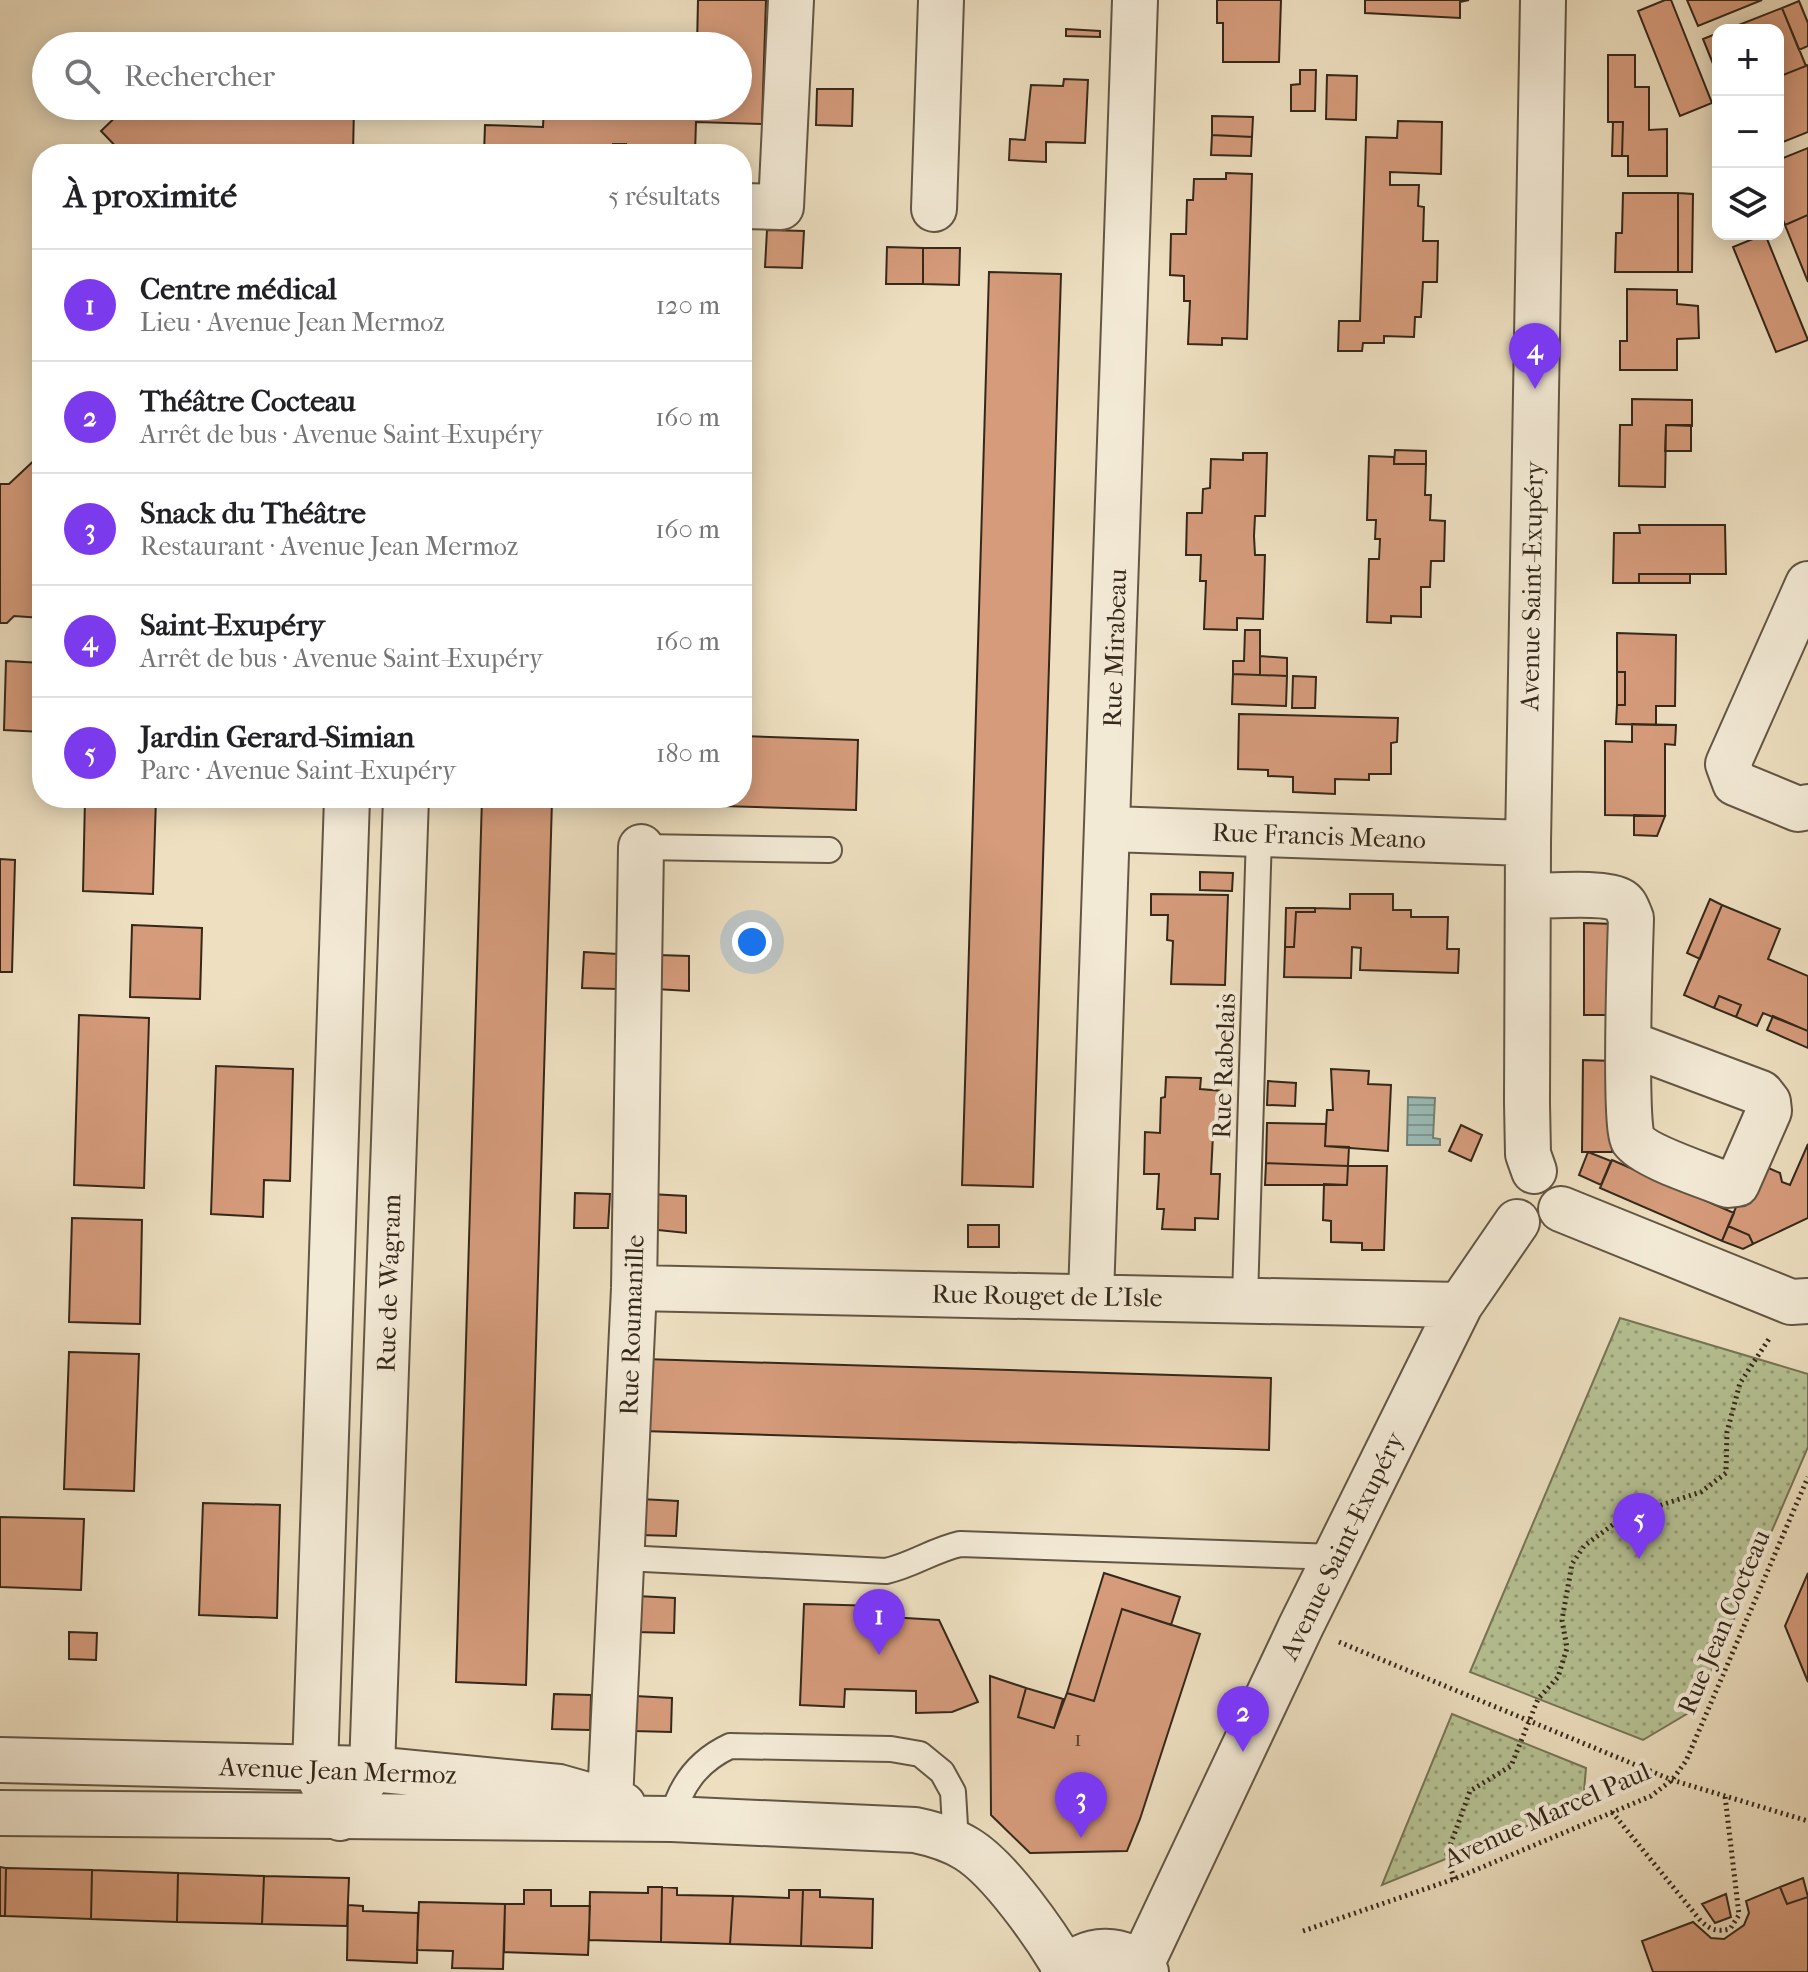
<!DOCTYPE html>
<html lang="fr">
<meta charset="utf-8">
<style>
:root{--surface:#fff;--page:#f6f6f6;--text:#202124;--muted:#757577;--line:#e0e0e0;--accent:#7c3aed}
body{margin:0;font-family:"IM FELL French Canon",serif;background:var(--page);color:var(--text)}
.controls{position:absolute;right:24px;top:24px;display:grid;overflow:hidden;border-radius:16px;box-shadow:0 4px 20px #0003}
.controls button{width:72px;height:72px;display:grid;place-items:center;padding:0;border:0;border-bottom:2px solid var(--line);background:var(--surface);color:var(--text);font:40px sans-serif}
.you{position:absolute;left:752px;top:942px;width:28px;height:28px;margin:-20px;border:6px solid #fff;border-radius:50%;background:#1a73e8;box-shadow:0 0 0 12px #1a73e833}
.badge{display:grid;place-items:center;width:52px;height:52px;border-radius:50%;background:var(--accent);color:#fff;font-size:26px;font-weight:700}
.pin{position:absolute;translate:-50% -66px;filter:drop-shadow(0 2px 4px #0008)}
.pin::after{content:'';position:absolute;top:42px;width:28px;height:24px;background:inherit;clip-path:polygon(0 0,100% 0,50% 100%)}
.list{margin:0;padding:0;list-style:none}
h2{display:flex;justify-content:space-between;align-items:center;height:104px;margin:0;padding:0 32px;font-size:34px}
h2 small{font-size:26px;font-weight:400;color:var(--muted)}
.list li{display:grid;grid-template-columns:52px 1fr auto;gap:24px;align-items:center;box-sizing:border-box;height:112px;padding:0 32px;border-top:2px solid var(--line)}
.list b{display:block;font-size:30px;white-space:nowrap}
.list p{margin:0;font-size:26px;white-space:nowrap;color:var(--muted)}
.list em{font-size:26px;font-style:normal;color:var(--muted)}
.icon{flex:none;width:44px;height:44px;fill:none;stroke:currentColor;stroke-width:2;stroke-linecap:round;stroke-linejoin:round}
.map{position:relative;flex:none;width:1808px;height:1972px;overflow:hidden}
.search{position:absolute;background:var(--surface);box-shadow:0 4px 20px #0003;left:32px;top:32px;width:720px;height:88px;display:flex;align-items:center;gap:20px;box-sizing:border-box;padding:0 28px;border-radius:44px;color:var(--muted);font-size:30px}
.panel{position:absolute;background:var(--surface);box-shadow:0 4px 20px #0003;left:32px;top:144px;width:720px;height:664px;border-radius:32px}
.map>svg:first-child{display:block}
.park{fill:url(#park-dots);stroke:#767557;stroke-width:2}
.water{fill:url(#water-rules);stroke:#728178;stroke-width:2}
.building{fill:#d59b7b;stroke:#35281a;stroke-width:2}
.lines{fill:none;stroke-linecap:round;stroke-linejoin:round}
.service-casing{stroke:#635644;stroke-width:28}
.minor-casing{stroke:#635644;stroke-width:48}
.tertiary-casing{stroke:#635644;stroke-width:48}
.path{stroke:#35281a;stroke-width:5;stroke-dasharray:2 4;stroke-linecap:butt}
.service{stroke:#f3ead6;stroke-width:24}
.minor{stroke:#f3ead6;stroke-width:44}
.tertiary{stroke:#f3ead6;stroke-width:44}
.labels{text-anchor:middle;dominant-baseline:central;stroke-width:8;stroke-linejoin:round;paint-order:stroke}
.number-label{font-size:22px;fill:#5d4532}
.street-label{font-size:26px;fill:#35281a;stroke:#f3ead6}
</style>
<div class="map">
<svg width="1808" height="1972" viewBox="0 0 1808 1972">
<defs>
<pattern id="park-dots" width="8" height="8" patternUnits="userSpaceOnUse" patternTransform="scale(2)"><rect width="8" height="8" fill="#b6c294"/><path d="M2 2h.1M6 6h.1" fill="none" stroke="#959e78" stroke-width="1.8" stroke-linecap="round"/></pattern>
<pattern id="water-rules" width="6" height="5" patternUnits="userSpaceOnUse" patternTransform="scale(2)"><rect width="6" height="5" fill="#9abcb7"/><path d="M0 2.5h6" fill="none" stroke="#7e9994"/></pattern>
</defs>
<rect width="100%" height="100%" fill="#eddfc0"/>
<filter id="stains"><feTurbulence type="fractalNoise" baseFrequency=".0025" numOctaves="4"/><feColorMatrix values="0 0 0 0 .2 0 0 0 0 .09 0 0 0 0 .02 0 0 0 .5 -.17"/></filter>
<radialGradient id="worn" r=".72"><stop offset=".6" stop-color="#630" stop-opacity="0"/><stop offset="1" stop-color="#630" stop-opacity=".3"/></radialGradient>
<path class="park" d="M1620,1318l188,56v73l-113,262 -52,31 -173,-68z
M1452,1714l134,54 -3,35 -201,82z"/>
<path class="water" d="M1408,1097l27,1 -2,40 7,1v6h-33z"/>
<path class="building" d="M698,0h68l-4,124 -66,-2 -1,31 -69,-3v-6h-13l-1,6 -67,-2 -1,6h-60l1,-29 58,2 1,-21h194v-60h-41z
M1217,0h64l-2,62h-56v-39h-6z
M1365,0h104l-9,2v16l-95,-5z
M1665,0h6l41,103 -32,13 -42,-105z
M1687,0h75l-64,26z
M1799,1l9,22v23l-9,4 -17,-42z
M1782,8l24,58 -28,11v-47h-52z
M1066,29l34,2v6l-34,-1z
M1718,33v43l-15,-37z
M1608,55h27v32h14v43l18,-1v47h-39v-20h-6l1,-34h-15z
M1808,65v67l-30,12v-67z
M1300,70h16l-1,41h-24v-26l9,-1z
M1327,75l30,1 -1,44 -30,-1z
M1064,79l24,1 -3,63 -39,-1v20l-37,-2 1,-21 15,1 6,-55 32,1z
M817,89h36l-1,37 -36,-1z
M127,106h227l-1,48h-230l-22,-23z
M1212,116l41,1 -1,20 -40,-2z
M1398,121l44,1 -1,52 -51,-2v13h29l-1,21 6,1 -1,34h15l-1,41h-14l-2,35h-6l-1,20 -30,-1v7h-21l-1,8h-24l1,-30h21l6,-184 31,1z
M1613,122h10l-1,34h-10z
M1212,135l40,2 -1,19 -40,-1z
M1808,148v67l-23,10 -7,-18v-47z
M1226,173l26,1 -5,165 -25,-1v7l-34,-1 2,-43h-6v-25l-14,-1 1,-41h15l1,-34h6l1,-21h32z
M1623,193h55v79h-63l1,-39h6z
M1678,193l15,1 -1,78h-14z
M1808,215v67l-23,-57z
M767,230l37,1 -2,37 -37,-1z
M1765,234l43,106 -32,12 -43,-105z
M887,247l36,1v36h-37z
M923,248h37l-1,37 -36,-1z
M989,272l72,2 -28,913 -71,-2z
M1627,289l50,1v14l21,2 1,32 -22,1v31h-57v-29h7z
M1632,399l60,1v26l-26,-1 -1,62 -46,-1 1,-61h12z
M1666,425h25v26h-26z
M1395,450l31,1v13h-32z
M42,453v165l-28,-2 -7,7h-7v-139h9z
M1243,453h24l-2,63h-10l-1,20 1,19h10l-2,64 -26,-1v12l-33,-1 2,-48h-6l1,-26h-15l1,-42h15l1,-24 7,-1 1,-29 32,1z
M1369,456l25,1v7h32l-1,31h6l-1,25 15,1 -1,40h-13l-1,26h-9v30l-30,-1v7l-24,-1 2,-63h10l1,-20h-5l1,-19h-9z
M1639,525h86l1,49h-87v9h-26l1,-50h26z
M1639,574h51v9h-51z
M1245,630h15v45l-27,-1v-13h11z
M1617,633l59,2 -1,71h-19v19l-40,-1 1,-19h8v-33h-8z
M1260,656l27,2v18l-27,-1z
M6,661l36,2v69l-38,-2z
M1617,672h8v33h-8z
M1233,674l54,2 -1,30 -54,-2z
M1293,676l23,1 -1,31h-23z
M1239,714l159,4 -1,24 -6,1v31h-22v6l-34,-1v15l-42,-2v-15l-25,-1v-6l-30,-1z
M1632,724l44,1 -1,20 -10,-1v72l-60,-1v-74l27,1z
M742,736l116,4 -2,70 -304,-9 -26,884 -70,-3 26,-884h260z
M85,798h71l-3,96 -70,-3z
M1634,815l31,1 -8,20 -23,-1z
M0,859l15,1 -3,112h-12z
M1200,872l33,1 -1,18 -32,-1z
M1151,894l77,1 -3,90 -54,-1 2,-43 -6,-1 1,-25h-17z
M1350,894h43v16h18v7h37l-1,32h12l-1,24 -98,-3 1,-22 -9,-1 -1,31 -67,-1 1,-30h9l2,-35h19v-4l35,1z
M1710,899l12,6 -22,54 -13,-6z
M1722,905l58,24 -12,30 40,17v55l-45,-18 -6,13 -21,-9 5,-12 -22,-9 -5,12 -30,-13z
M1286,908h29v4h-19l-2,35h-9z
M1584,923l31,1 -1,91h-30z
M132,925l70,3 -2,71 -70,-2z
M584,952l34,2 -1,35 -35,-1z
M658,955l31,1v35l-33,-2z
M1719,996l22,9 -5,12 -22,-9z
M79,1015l70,3 -5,170 -70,-3z
M1773,1016l35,15v17l-41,-18z
M1583,1060l31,1 -2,91h-30z
M216,1066l77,3 -3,112 -26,-1 -1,37 -52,-3z
M1331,1069l38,2 -1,13 23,1 -3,66 -63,-5 2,-36h6z
M1166,1077l35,1 -1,11 23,2 -2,45 -8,-1 -2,39h9l-2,45 -23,-1v12l-33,-1 2,-20h-7l2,-35h-15l1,-42 15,1 1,-35 4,-1z
M1268,1081l28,2 -1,23 -28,-1z
M1267,1123l59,1 -1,22 24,1 -1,19 -82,-3z
M1461,1125l21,10 -11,26 -22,-10z
M1808,1144v74l-55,26 -4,-9 -21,-9 27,-64 25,11 2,9 8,3z
M1588,1152l23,9 -10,24 -22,-10z
M1612,1160l122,53 -12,28 -122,-53z
M1266,1163l82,3 -1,19h-82z
M1348,1166h39l-3,84h-22v-7l-31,-1v-21l-8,-1 1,-36 23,1z
M575,1193l35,1 -2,34h-34z
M650,1194l36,2v37l-37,-4z
M72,1218l70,2 -2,104 -71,-2z
M968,1225h31v22h-31z
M1728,1226l21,9 4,9 -10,5 -21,-8z
M69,1352l70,2 -5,137 -70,-2z
M644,1359l627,19 -2,72 -627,-19z
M640,1499l38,2 -2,35 -37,-1z
M203,1503l77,2 -3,113 -78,-3z
M0,1517l84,2 -3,71 -81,-3z
M1104,1573l76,24 -9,28 -49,-16 -28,92 -27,-8z
M1808,1573v109l-23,-56z
M637,1596l38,2 -1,35 -38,-1z
M804,1604l77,2 8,11 50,3 39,82 -26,10 -36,1v-22l-71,-2 -1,18 -44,-2z
M1122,1609l78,25 -60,185 -13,32 -97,2 -39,-38 -1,-139 36,12 -8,29 36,11 13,-35 27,8z
M69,1632l28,1 -1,27 -27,-1z
M1026,1688l37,11 -9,29 -36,-11z
M554,1694l37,1 -1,35 -38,-1z
M635,1696l37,2 -1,34 -38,-1z
M0,1867l6,1 -1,48h-5z
M6,1868l86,2 -1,49 -86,-3z
M92,1870l86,3 -1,49 -86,-3z
M178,1873l86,3 -2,48 -85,-2z
M264,1876l85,2 -2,48 -85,-2z
M1803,1878l5,19 -21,7 -7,-17z
M648,1887h14l-1,55 -72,-2 1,-48 58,1z
M662,1887l15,1v7l56,1 -3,48 -69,-2z
M1780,1887l7,17 21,-7v75h-155l-11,-31 51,-19 18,16 13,1 20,-14 5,-12 -3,-12z
M524,1890h27v16h39l-2,49 -84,-3 1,-48h19z
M789,1890h14l-2,56 -71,-2 3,-48 56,2z
M803,1890h17v7l53,2 -1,49 -71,-2z
M1726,1894l5,23 -16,6 -13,-19z
M419,1902l86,2 -2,65 -51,-1 1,-17 -36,-1z
M348,1905l15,1v5l55,2 -1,50 -70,-3z"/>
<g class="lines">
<defs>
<path id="service" d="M641,847l188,3
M1245,1299l14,-465
M624,1558l262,13c27,-6 47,-21 74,-27l376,13
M672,1819c8,-34 26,-58 58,-73l161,3 29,5 22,18 11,20 3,51"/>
<path id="minor" d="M742,206l39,1 10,-207
M934,209l7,-209
M1808,584l-80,180 7,19 63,26 10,-2
M1110,829l418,14
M1529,896c20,0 77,-5 92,5 6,4 7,11 10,17 -1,31 -7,208 2,222 12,17 74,36 95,45l9,-1 32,-73 -1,-9 -7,-9 -131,-49
M1534,1171l-6,-17 -1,-51 1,-260 15,-843
M1561,1209l230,93 17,-1
M634,1288l826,17
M1091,1296l44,-1296
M0,1760l372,9 187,18 64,18
M315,1769l32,-971
M372,1769l34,-971
M610,1801l24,-513 7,-441
M0,1813l672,6 243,11c19,4 36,9 52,19 33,20 79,86 98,119
M1141,1965l160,-339 159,-321 57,-83
M1063,1972c21,-26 63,-28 83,0"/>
<path id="tertiary" d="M315,1769l25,49 32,-49"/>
</defs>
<use href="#service" class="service-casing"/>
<use href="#minor" class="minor-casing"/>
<use href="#tertiary" class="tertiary-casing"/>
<path class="path" d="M1339,1642l333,138 136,41
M1612,1812l88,108c10,10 17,12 30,9l9,-14 -14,-119
M1454,1879l-7,-25 23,-63 41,-25 27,-67 20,-22 9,-29 -5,-28 10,-56 12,-18 38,-28 79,-26 25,-19 1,-41 13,-49 29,-44
M1303,1931l151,-52 197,-83 21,-16 14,-19 122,-284"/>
<use href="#service" class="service"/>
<use href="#minor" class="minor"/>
<use href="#tertiary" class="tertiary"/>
</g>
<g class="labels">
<g class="number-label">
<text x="1078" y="1739">1</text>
</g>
<g class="street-label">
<text transform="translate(1532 586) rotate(-89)">Avenue Saint-Exupéry</text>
<text transform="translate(1115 648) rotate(-88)">Rue Mirabeau</text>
<text transform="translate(1319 836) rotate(2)">Rue Francis Meano</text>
<text transform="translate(1224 1066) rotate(-88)">Rue Rabelais</text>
<text transform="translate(389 1283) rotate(-88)">Rue de Wagram</text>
<text transform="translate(1047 1296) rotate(1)">Rue Rouget de L'Isle</text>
<text transform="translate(632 1325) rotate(-88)">Rue Roumanille</text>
<text transform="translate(1342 1546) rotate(-64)">Avenue Saint-Exupéry</text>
<text transform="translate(1724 1622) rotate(-67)">Rue Jean Cocteau</text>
<text transform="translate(338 1771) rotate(2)">Avenue Jean Mermoz</text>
<text transform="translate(1547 1815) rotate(-24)">Avenue Marcel Paul</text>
</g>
</g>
<rect width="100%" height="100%" filter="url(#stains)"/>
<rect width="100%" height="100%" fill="url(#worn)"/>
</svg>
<div class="controls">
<button>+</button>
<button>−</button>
<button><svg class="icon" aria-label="layers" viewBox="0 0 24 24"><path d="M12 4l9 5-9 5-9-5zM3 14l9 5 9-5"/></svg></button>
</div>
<div class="you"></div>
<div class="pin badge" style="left:879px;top:1655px">1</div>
<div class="pin badge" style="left:1243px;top:1752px">2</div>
<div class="pin badge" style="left:1081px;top:1838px">3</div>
<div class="pin badge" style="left:1535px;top:389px">4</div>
<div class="pin badge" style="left:1639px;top:1559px">5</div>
<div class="search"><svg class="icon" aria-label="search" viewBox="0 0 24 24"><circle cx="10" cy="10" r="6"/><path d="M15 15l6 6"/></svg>Rechercher</div>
<section class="panel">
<h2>À proximité<small>5 résultats</small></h2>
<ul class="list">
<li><span class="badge">1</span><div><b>Centre médical</b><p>Lieu · Avenue Jean Mermoz</p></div><em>120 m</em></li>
<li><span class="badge">2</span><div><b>Théâtre Cocteau</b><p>Arrêt de bus · Avenue Saint-Exupéry</p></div><em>160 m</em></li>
<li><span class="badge">3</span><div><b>Snack du Théâtre</b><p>Restaurant · Avenue Jean Mermoz</p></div><em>160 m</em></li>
<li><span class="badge">4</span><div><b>Saint-Exupéry</b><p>Arrêt de bus · Avenue Saint-Exupéry</p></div><em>160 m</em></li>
<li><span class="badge">5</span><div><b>Jardin Gerard-Simian</b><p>Parc · Avenue Saint-Exupéry</p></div><em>180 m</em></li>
</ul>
</section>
</div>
